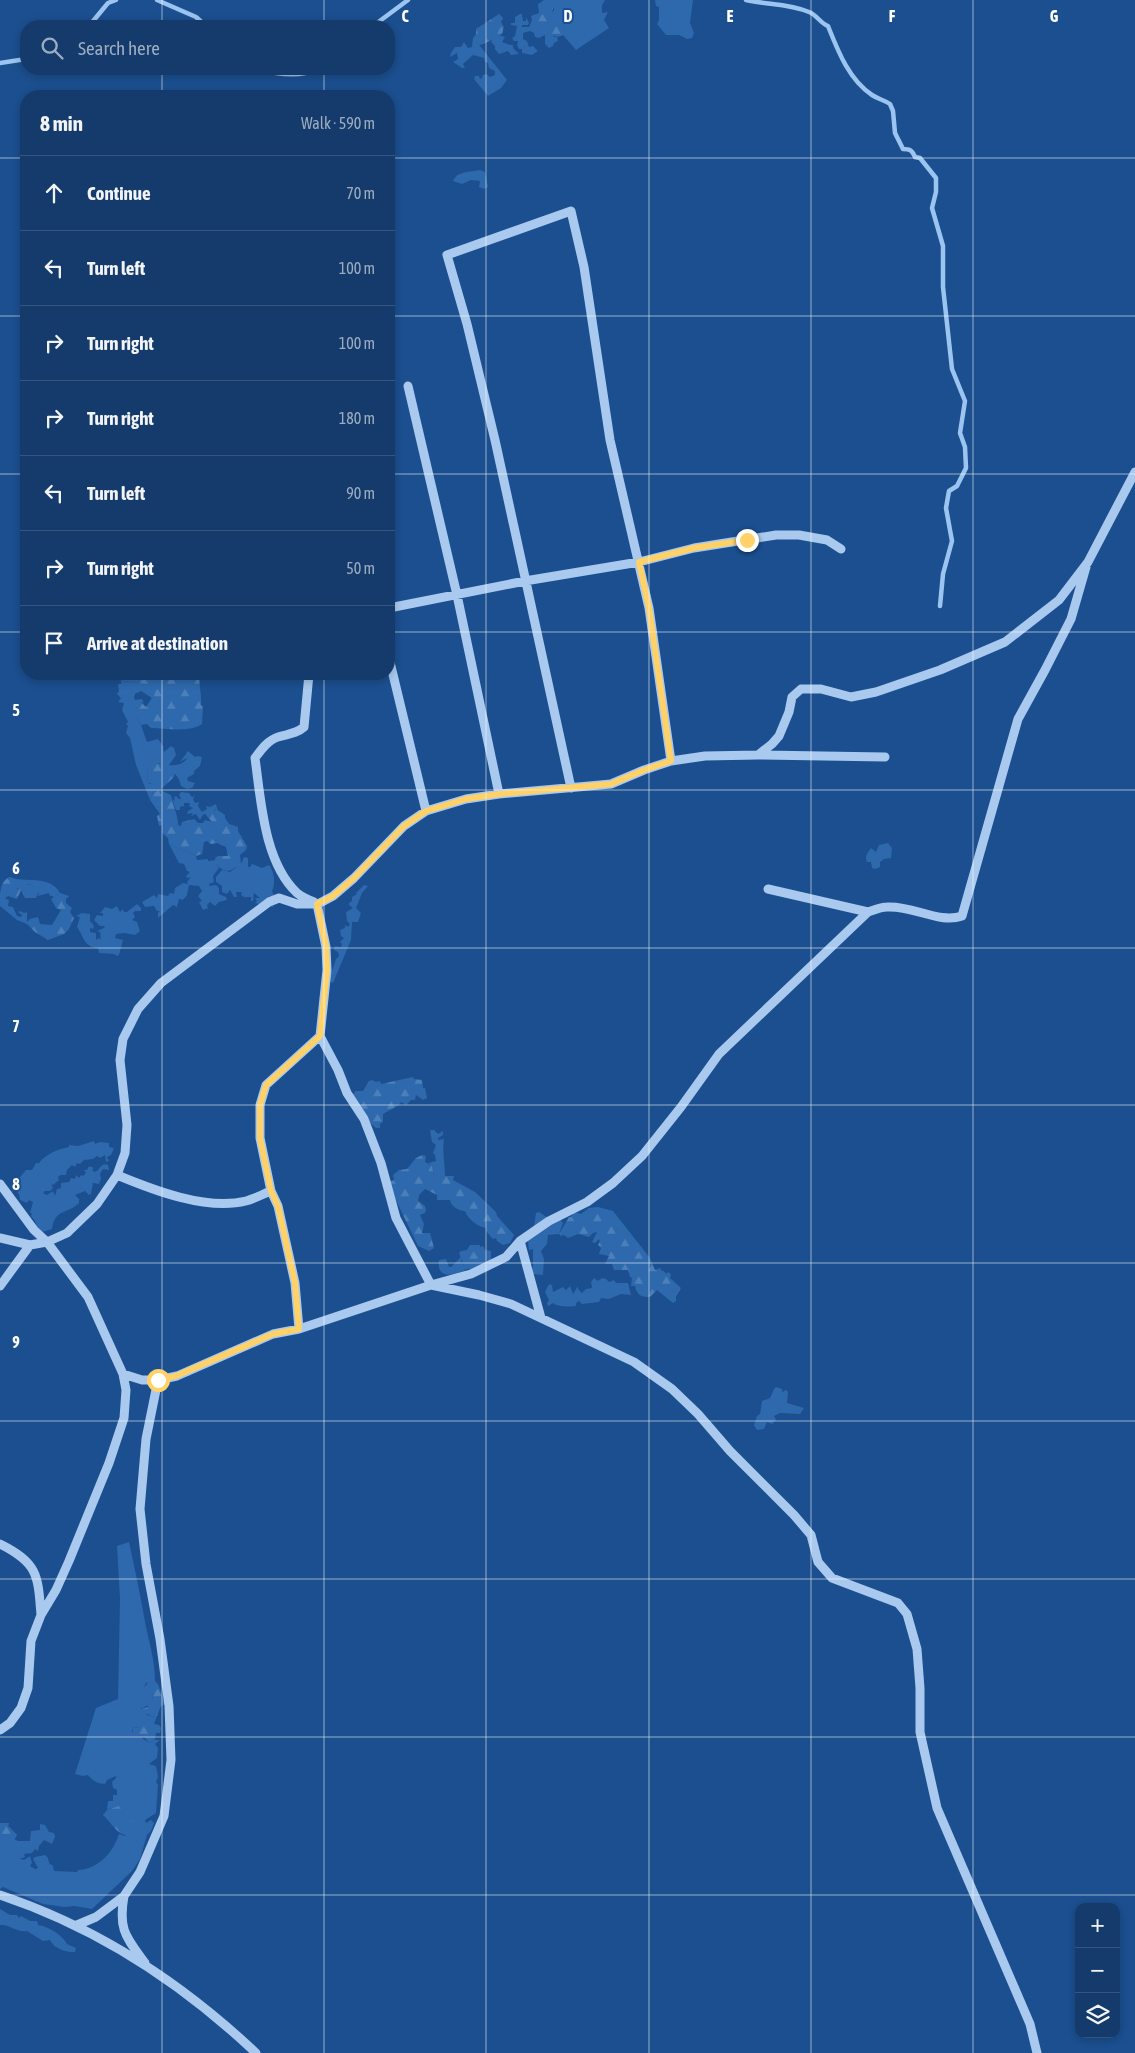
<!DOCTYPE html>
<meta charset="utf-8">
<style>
:root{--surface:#143b6b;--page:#1d4271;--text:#f1f3f6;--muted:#9dadc1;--line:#33557e}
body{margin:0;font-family:"Asap Condensed",sans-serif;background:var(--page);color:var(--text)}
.controls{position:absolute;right:15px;bottom:15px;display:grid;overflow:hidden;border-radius:10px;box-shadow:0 2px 8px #0003}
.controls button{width:45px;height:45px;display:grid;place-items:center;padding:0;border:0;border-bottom:1px solid var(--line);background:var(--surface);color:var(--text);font:25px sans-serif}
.stop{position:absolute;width:15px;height:15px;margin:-11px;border:4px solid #ffd166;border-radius:50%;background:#fff}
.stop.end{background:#ffd166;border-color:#fff;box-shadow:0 1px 5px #0008}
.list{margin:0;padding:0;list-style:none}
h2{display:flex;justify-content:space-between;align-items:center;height:65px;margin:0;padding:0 20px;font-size:21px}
h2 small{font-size:16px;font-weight:400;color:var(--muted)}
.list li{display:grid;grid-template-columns:32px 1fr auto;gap:15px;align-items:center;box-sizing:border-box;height:75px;padding:0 20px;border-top:1px solid var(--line)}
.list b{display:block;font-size:19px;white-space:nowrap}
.list em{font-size:16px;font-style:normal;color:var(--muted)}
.icon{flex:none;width:28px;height:28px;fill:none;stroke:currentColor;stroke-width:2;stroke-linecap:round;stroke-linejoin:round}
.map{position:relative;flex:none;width:1135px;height:2053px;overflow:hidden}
.search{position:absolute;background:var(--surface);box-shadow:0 2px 8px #0003;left:20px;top:20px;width:375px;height:55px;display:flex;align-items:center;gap:12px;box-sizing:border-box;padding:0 18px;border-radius:20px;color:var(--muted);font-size:19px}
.panel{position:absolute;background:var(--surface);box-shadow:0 2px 8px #0003;left:20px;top:90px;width:375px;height:590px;border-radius:20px}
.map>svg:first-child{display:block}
.green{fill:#2e69ad}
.forest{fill:url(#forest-firs)}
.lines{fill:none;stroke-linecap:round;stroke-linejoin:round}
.stream{stroke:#9cc4f0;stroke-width:4.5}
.minor{stroke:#a9c9ee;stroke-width:9}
.route{stroke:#ffd166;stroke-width:6}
.grid{fill:none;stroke:#fff;stroke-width:1;stroke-opacity:0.55}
.grid-label{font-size:16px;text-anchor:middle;font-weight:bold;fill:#fff;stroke:#1b4f8f;stroke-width:4;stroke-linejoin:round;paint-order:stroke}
</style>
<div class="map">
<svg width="1135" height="2053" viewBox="0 0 1135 2053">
<defs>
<pattern id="forest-firs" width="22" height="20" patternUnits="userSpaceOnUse" patternTransform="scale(1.25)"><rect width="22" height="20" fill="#2e69ad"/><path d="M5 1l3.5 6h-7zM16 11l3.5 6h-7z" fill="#4d80b9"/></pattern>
</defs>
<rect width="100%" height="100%" fill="#1b4f8f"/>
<path class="green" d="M550,0h55l-3,5v8l6,-1 -4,8 5,8 -33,22 -13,-15h2l-2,-11 -8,-10 -3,-1 2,-3v-5z
M655,0h38l-3,23 4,10 -2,5 -5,1 -8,-4h-13l-9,-11 2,-4v-13l-3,-1z
M520,14h2l1,7h3v-4l3,6 -1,2h-6v2h7l3,-7 11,7h7l4,10h3l1,4 -4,2 -1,3 -4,2 -4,-4v-9l-6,3 -4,-1 -1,-4 -4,-2 -7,2v6l4,2 2,6 4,-1 5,5 -6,4 -10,-2v-4h-3l-2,-4 1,-4h-4l-2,-3 3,-2 2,-10 -6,-1v-2h4v-6z
M476,34v7l31,39 -6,8 -13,8 -14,-17 1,-3h4l1,3 2,-1 1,-3 3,-1 4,3 5,-2v-4l-6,-3 -1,-5 -3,-1 -1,-4 -11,-3 -10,9 2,4h-3l-9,-6 5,-3 -1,-6 -7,4 1,-4 4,-6h6l3,-5 4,6 4,-1 1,-9z
M499,35l6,2 -3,5 8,3h3v3l6,6 -8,1 -3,-4 -9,3 -4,-5v-3l-4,-4 3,-6z
M480,170l5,2 3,15 -4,2 -5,-2 1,-6 -9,-1 -9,4 -9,-3c4,-10 17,-9 27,-11z
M121,681l21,2 5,2 8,8 -3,5 -11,-7 -6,3 -1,3 1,3 7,-1 2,4 -3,-1 -5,6 2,13 3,4 6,17 11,-3 5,7 1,6 7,-6 3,2 2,7 -7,10c7,1 15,-1 18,-7l-7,4 8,-11 7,6 3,-1 4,1 -2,9 -6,5v3l-7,4 1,3 7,2 -3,5 -5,1 -6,-3c-3,-14 -11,-15 -22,-23l-11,3 -1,16 3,2 3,-1 6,7 -6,3 -3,7 -14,-35 -6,-27 -4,-5 2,-7 -2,-2 2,-2 -6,-12 2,-7 -6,-1 3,-4 -4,-4 2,-3 -1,-7h3z
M181,792l8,1 3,4 3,-1 -2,3 2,4 4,-1 -1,4 4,6 5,-3 -1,-3 4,1 6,-3 2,8 -3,-3 -1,3c-8,0 -11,1 -14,8l-4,-6 -5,2 2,-3 -6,1 1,-3 5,-3 -4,-2 1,-3h-6v3l-4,1v3h-4l-4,-11 3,2 -1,-4 2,-1 3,3h2l-2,-4z
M888,843l4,5 -1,10 -7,1 -4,3v5l-5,2 -3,-1 -1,-6h-4c-3,-6 1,-9 4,-14l5,4 3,-7z
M169,844l27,12 1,4 11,-1v2l8,-1v4l3,4 -6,8 1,6 -5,2v2l7,-1 3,3v6l7,3 1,3 -8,2 -4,4 -5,-4 -3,3 1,3 -5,2 -4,-8 3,-1 -4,-5 4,-5 -3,-5 -10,-1 -2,10 -4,5 -4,-1 -2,8 -4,-2 -15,13v-5l2,-2h-3l-3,-5 -9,1 -3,-5 12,-7 3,3 1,-4 10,2 2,-3 4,1 1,-6 8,-5 5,1 -1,-2 4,-5 -4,1 -1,-2 4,-4 -3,-1 -3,-7 -5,-1z
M244,857l4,1v9h2l2,-3 10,4 7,-3c5,6 7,19 3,26l3,7 -2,9 -18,-4 2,-2 -2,-3h5l-6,-5 -1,8h-2v-4h-7l-3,-2 1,-3h-6l1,5h-3l-4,-7 -3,4 -5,-2v-6l-6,-4v-5l6,-7 8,2 11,-8z
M16,879c13,2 36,-2 44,14l-6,4 -5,-2v-2l-11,3 1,-6 -6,-5 -7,-1 -5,5 -5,-1z
M364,885l4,1 -6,7 -6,15 5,5 -3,9h-6l-1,18 -18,43 -4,-3 7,-21 3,-3 -1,-4 -4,-2 1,-4 6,1 1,-3 -2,-2 4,-4 -3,-2 -1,-6 5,-2v-3l3,2 2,-3 -3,-3 -1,-9 7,-4 -4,-3v-2l3,-2v-4l5,-3 -1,-1z
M4,898l5,2 -1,6 5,1 4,9 4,1 1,-2 -4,-3 2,-1 4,2 3,-1v12l-10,-4 -17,-14v-3z
M137,904l4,4v3h-6l-2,2 2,4 -3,3 5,2 3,9 -5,4 -11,-2 -8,1 -1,4 8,2 -4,15 -2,1 -3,-2 -15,-1 -1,-5c-15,-1 -14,-12 -21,-21l3,-10 -4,-1 6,-3 8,1v7l4,5 -1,3 -3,-1v4l6,1v7l3,-2 2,2 -1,-8 -3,-1 7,-3 1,-2h-5l-6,-6 3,-5 6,1v-3h-3l5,-6 7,2 5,-3 3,6 3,-3 1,3h3z
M430,1130h4l4,4 5,-3v4l-5,3v2l6,-1c-2,12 1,25 1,37h-11l-2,-10 -4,-3 8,-2 -1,-6 -2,-2 3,-8 -4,-3z
M94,1141l1,3 5,-2 9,1v4l5,1 -3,7 -4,2 2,4 -3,1 -1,-7 -5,3 -3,-2 -4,3 -9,1 -4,4 -3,-1 -2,4 -3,-2 -5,5 -1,5h-5l-3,2 1,3 -6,5 -2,-2 2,5 -3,3h-5l-2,2 4,2 6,-4 2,5 2,-7 4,-1v-5l8,-1 2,-4 4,1 1,-4 3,3 2,-3 2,1 3,-3 -2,-3h3l2,-4 5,2 -2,2 3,2c5,-2 6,-10 13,-7l1,5 -6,-1 -3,5 1,5 -2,5 -6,-1 -2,11 -2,1 -4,-4 -10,4 4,4v4c-12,12 -24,5 -27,26l-10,3 -5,-5 -2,-6 -4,-5 1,-3h-2l3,-11 -4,-2 -2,3 -7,-3 -1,-6 -4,-4 -3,2v-5l14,-17h6l4,-7h3c6,-8 18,-14 30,-16v-2l9,1z
M539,1212l9,6 12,1 3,4 -4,11 -11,1 -1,9 -6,7 3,8 -1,16 -10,-1 -2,-3 2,-4v-18l-4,1 -1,-9 2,-13 4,-2 2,-13z
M461,1257v4l6,8c-12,7 -31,11 -28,-9l7,-1 3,8h2z
M594,1278l4,3 4,-3 4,1 3,3 5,-2 2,3h12l3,12 -10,-1 -12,5 -8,-1 -2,4 -17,2 -3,-3 -3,2v3c-8,1 -18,1 -23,-3l-5,3 -1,-3 2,-3 -4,-8 4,-8 3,1 1,7 10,-5 3,3 4,-4 3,8 5,-8v3l4,4 4,-4 6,-1 -1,-6z
M776,1387l6,2v3l4,-2 2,2 -1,11 17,5 -4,6 -20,-1 -6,3 2,4 -4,4 -5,-2 -3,7 -7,1 -3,-5 3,-9 3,-2 2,-13 8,-3 4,-9z
M129,1542c6,28 12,56 17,85 4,18 9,35 9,54l-9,2 -2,4 8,5 1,9c-8,6 -9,9 -20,6l18,10 6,-1 -3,8 -14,4 -7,-1 -1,4 17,12 6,-3h5l-5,4 3,4 -1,10 -8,6 7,2 2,11 -2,5 2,3 -2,28 -11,7 1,3 5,-3 3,3 -3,8 -4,4 -7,24 -8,12 -40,38 -18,-3 -9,1 -22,-3 -40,-17 -3,2v-66h9l-1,3 9,9 -3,4 4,2h12l1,-10 9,-1v-6l5,1 4,7 5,1 1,4 -3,7 -8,-4 -5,6 -1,5 -3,-2 -3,4 -8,1 1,3 -2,1h-4l5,2 6,-4 2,7 -2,3 5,3 3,-1 -5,-9 2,-2 10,-2 3,3 1,5 4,3 1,5 23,1 1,-2c20,-1 35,-17 41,-36l6,2 4,-14h-3v-8l-8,-8 -11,4 1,-9h5v-6h4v-5l-4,-2 -1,-6 4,-4v-2l-9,4 -2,4c-8,0 -14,-5 -17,-9l-5,1 -8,-2 21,-66 22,-9 2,-100 -3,-53z
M0,1909l10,6h7l2,3 2,-2 9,5h7l1,4c9,1 25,10 29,19l9,4 -1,4c-8,1 -22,-4 -25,-12l-7,1 -16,-10c-10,2 -17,-7 -27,-6z"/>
<path class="forest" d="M544,0h8l2,5 -2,8h9l-1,6 4,1 -1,6 7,2 -2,6 -11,3 -6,-3 -2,-7h-6l-1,4 -8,-2 -3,-13 8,-3 -1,-9z
M499,14l4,4 -2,4 3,5 -2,7c-6,3 -18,11 -23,11l-3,-4v-12z
M114,674h86c-2,11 2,19 1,31l2,1 -1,18c-13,9 -36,4 -51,4l-4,-4 -6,1 -3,-4 -1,-5 -2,-1 2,-11 4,-2 5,5 9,-14 -7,-4 -1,-4c-10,-4 -21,-2 -31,-6z
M154,762l17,6 4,4 -1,5 -14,13 11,5c2,11 7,20 7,30l3,1 1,-4 12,-3 4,4h5l2,-3 7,2 -7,-8 2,-4 7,2 2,-3 9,6v3l4,6 9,3v4l9,15 -1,4 -6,5 1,9c-10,7 -15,11 -25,0l-1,-6 3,-2h10l-2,-9 -9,-4 -6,1 -4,-3 -3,1 -2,12 -6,2 -27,-12 -1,-6 -6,-5v-8l-3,1 -2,-10 3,-2 -10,-14 3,-7 6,-3 -3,-3 -4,1v-4l-5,-2 1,-16z
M10,877l6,2v9l2,1 7,-5 13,2 2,2 -4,10h-11l-4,-8 -4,9 -9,-3 -8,7c0,-11 0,-22 10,-26z
M60,893l9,3 -3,3v4l6,5 -2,4 4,6 -5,11 -5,5 -16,6 -13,-8 -9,-9 4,-4 8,-2 2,7 12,1 9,-15 -5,-2 -5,-9z
M413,1077l1,2 8,1 1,8h2l2,10 -4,2 -7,-5 -1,5h-4l-5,5 -5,-3 -2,3 -16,9v8l-3,2v4h-4l-9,-8 -14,-26 3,-3h7l6,-10 3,-1 4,2 4,-1 1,3z
M422,1155l4,1 -1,6 7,4 2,10h20l-1,4 22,12 21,20 1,4 17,19 -4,8 -7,2 -6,-4 -1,-3 -3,1 -7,-8v-3c-7,-1 -18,-8 -21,-17 -7,0 -14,-5 -15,-11h-13v-5l-12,-6 -6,6 -1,6 7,5 1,4 -1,3 -5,2 4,9 -2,9h8l4,15 -5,3 -11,-5 -26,-54 -3,-10 5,-2 -1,-5 6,-5 8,-1 9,-11z
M598,1207l15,4 37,47 5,12 5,-2 2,3h2l2,3 2,-2 3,2 -1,4 11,10 -5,8v5l-3,2 -16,-13 -7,7c-9,0 -13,-2 -15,-11h-4l1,-8 -2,-1 -2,-7h-14l-2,-6h-7l4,-8 -10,-2 2,-6 -3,-3 2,-4 -2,-2 -3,4 -3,-1 5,-10 -4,1 -4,4 -11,-3 -10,4 -4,-3 -3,1 -2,-2 10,-17h2l3,-5 7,2 8,-6z
M470,1245h10v2l3,-1 2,4 6,1v10l-12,8h-14l-6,-16 2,-2 6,-1z
M150,1681h5l3,3 7,20 -4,2 -4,10 -6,1 -3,-3 -12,3 -5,-3 2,-7 4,-1 4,3 7,-2 -2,-6h7l-1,-9 -6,-2 -2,-3z
M145,1722l14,3 2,3 -1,5h-4l-1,7 -6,3 -5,-6 -7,4 -5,-3 2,-4 -2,-7 8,1z
M118,1806l6,2 2,3v11l11,-2 2,8 -2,5c-18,8 -23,-8 -34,-18l4,-5z
M2,1823h7l-1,3 9,9 -7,13 -10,1v-21z"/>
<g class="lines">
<path class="stream" d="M157,0l39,17 10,9
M746,0c21,5 42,3 63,12 8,3 11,11 19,14 10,25 21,54 44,69 6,4 12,5 18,9l3,7 2,22 8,16c7,0 9,1 12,8l5,1 16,20v14l-4,16 11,38v41l9,82 13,32 -5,32 5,14 1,21 -9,18 -8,5 -3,17 6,33 -9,33 -3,32
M89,26l19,-23 8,-3
M373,26l35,-26
M0,63l26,-4
M258,69c18,5 41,9 59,0"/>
<path class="minor" d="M408,386l49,209 42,199
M389,608l136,-27 114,-19 55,-14 82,-13h23l28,5 14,9
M389,658l37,153
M309,674l-5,53c-8,7 -16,7 -26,10 -10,3 -17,13 -23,21 6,43 9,104 42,135 5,4 12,7 17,9
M758,755l127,2
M571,788l-76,-348 -28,-116 -20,-69 124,-44 13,56 26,173 39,168 22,153
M768,889l100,23
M320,1036l18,34 9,23 17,26 17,44 15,55 35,67 48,10 32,9 123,58 38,27 26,25 32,37 64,64 17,20 7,27 14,16 66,25 9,11 10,35 3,39v44l17,76 93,216 7,29
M117,1175c36,15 90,36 129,26 8,-2 17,-7 25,-10
M0,1184l34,46 13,12 41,55 35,77 3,16 -2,28 -15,45 -40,98 -13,29 -15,25 -10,26 -3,47 -7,20 -11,15 -10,7
M0,1238l30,7 17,-3 20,-9 30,-29 20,-29 8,-22 2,-28 -7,-65 3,-21 15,-30 23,-26 108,-81 10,-4 18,6h21l15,-8 21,-18 50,-52 22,-15 40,-12 33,-5 112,-10 33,-14 27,-9 34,-5 53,-1 14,-11 7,-8 10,-24 3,-15 9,-8h20l30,8 25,-5 64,-22 65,-28 54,-42 29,-38 47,-90
M520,1241l21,77
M0,1286l30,-41
M299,1329l-4,-46 -17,-77 -7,-15 -11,-53v-33l6,-20 54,-49 7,-66 -1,-23 -9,-43
M123,1374l19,6h16l19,-4 96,-42 26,-5 132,-44 40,-11 35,-17 14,-16 29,-20 38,-19 26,-19 29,-27 39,-49 38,-53 149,-142c6,-2 13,-5 19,-5 25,-2 52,17 75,9l56,-197 27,-49 26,-51 15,-52
M0,1544c38,19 38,31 41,71
M0,1895c96,32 183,89 256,158
M124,1896c-6,34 2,41 21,67
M77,1925l19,-8 28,-21 16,-24 24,-56 7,-56 -2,-54 -9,-67 -14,-75 -6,-55 6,-70 12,-59"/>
</g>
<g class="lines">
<path class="route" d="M158,1380l18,-4 97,-42 26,-5 -4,-46 -17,-77 -7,-15 -11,-53v-33l6,-20 54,-49 7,-66 -1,-24 -9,-42 16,-8 21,-18 50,-52 22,-15 40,-12 33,-5 112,-10 33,-14 27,-9 -22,-153 -10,-46 55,-14 53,-8"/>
</g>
<path class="grid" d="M162,0v26M324,0v26M486,0v2053M649,0v2053M811,0v2053M973,0v2053M162,69v27M324,69v27M0,158h26M389,158h746M0,316h26M389,316h746M0,474h26M389,474h746M0,632h26M389,632h746M162,674v1379M324,674v1379M0,790h1135M0,948h1135M0,1105h1135M0,1263h1135M0,1421h1135M0,1579h1135M0,1737h1135M0,1895h1135"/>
<g class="grid-label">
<text x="405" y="22">C</text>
<text x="568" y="22">D</text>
<text x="730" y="22">E</text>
<text x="892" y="22">F</text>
<text x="1054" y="22">G</text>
<text x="16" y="716">5</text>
<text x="16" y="874">6</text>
<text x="16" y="1032">7</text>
<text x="16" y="1190">8</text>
<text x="16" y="1348">9</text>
</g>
</svg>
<div class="controls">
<button>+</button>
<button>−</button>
<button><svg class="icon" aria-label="layers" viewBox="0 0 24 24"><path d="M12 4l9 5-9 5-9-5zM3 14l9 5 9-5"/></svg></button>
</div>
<div class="stop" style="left:158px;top:1380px"></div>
<div class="stop end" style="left:747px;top:540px"></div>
<div class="search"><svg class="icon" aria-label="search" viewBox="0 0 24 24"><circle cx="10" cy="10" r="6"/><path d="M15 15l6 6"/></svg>Search here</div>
<section class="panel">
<h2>8 min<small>Walk · 590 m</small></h2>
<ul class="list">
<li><svg class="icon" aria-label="ahead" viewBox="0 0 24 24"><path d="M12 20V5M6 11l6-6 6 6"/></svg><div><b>Continue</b></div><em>70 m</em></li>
<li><svg class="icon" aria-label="left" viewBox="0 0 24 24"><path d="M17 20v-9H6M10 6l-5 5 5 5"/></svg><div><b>Turn left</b></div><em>100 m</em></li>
<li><svg class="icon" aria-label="right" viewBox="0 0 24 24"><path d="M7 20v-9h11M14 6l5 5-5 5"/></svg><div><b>Turn right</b></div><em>100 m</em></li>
<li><svg class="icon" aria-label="right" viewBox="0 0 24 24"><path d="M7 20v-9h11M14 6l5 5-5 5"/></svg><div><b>Turn right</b></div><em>180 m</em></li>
<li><svg class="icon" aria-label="left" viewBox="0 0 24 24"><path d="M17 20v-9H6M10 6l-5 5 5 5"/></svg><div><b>Turn left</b></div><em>90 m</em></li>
<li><svg class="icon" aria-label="right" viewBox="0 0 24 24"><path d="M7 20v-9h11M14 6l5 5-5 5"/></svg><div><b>Turn right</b></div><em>50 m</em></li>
<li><svg class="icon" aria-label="arrive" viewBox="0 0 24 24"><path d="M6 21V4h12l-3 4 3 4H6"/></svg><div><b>Arrive at destination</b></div></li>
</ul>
</section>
</div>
